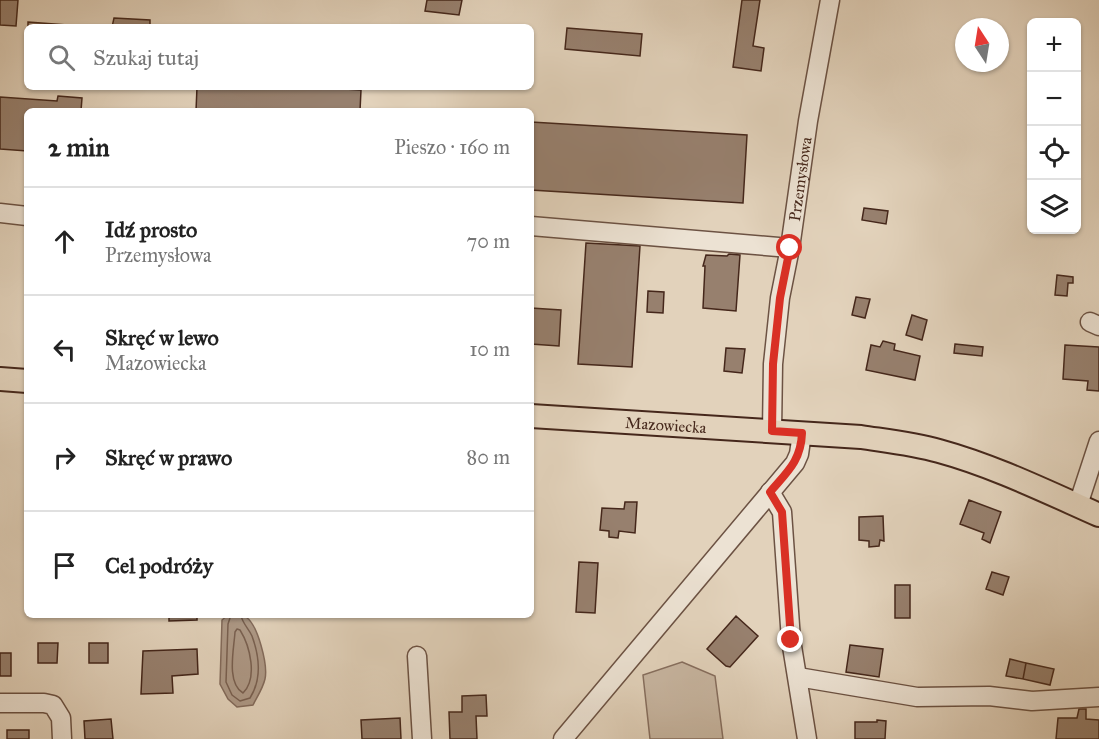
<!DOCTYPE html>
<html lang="pl">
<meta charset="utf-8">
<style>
:root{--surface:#fff;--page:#f6f6f6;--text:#222;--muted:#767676;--line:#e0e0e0}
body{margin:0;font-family:"IM FELL Great Primer",serif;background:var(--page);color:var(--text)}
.controls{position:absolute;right:18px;top:18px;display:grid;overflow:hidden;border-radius:9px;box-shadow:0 2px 4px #0004}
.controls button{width:54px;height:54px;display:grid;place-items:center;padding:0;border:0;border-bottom:2px solid var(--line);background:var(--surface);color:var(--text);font:30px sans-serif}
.compass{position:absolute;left:955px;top:18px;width:54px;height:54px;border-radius:50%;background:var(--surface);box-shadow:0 2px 4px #0004;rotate:348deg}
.stop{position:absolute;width:18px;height:18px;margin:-14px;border:4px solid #d93025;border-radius:50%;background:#fff}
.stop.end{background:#d93025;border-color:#fff;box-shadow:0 2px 6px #0008}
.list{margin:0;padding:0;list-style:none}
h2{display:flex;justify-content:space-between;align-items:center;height:78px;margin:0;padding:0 24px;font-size:26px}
h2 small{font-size:20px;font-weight:400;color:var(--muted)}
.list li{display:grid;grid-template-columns:39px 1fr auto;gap:18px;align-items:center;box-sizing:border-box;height:108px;padding:0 24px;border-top:2px solid var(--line)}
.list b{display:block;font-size:22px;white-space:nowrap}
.list p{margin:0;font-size:20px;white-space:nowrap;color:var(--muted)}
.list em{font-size:20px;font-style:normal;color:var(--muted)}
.icon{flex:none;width:33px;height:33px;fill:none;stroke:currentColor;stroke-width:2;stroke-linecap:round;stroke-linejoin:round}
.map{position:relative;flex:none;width:1099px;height:739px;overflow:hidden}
.search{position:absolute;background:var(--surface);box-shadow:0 2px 4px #0004;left:24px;top:24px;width:510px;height:66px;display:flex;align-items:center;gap:15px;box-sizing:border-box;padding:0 21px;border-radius:9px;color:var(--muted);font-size:22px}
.panel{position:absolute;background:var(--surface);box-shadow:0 2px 4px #0004;left:24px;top:108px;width:510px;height:510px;border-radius:9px}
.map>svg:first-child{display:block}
.green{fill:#c7b5a0;stroke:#866e5e;stroke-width:1.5}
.water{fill:#ad9885;stroke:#836b5b;stroke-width:1.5}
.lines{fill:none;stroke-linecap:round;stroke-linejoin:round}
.shore{stroke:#796050;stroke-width:1.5}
.building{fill:#97806e;stroke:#45271b;stroke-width:1.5}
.minor-casing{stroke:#6c5243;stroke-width:21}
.major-casing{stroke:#45271b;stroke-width:26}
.minor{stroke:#ece2d3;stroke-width:18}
.major{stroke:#e2d2bb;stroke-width:22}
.route{stroke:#d93025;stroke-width:8}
.labels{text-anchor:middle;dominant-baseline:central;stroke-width:4.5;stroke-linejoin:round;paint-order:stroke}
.street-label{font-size:16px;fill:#45271b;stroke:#ece2d3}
</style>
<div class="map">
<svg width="1099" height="739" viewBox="0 0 1099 739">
<rect width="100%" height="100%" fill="#e2d2bb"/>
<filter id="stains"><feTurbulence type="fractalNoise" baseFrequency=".00333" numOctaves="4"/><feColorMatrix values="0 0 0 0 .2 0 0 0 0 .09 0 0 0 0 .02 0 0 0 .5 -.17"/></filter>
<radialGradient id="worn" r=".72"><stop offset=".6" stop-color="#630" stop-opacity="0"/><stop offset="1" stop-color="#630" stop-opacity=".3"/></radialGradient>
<path class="green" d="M682,662l33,14 8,63h-73l-7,-64z"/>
<path class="water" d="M228,615c6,0 13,-1 18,2 12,8 22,48 19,62 -2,9 -8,18 -12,26l-16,2 -9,-8 -8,-15 2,-64z"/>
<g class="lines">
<path class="shore" d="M231,615l-3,9 -2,58 6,13 8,6 10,-3c12,-19 10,-40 2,-62 -3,-7 -10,-13 -11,-21
M237,629l3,1c10,16 18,48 3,63 -17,-10 -9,-44 -8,-61z"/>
</g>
<path class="building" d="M0,0h18l-2,26 -16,-1z
M427,0h35l-3,15 -34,-4z
M742,0h18l-7,46 11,2 -3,23 -28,-4z
M114,18l36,2v7h-38z
M28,22l66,5h-66z
M567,28l75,6 -2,22 -75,-7z
M197,87h114l50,3 -1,21h-164z
M58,96l24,2 -1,13h-54v40l-27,-2v-52l57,4z
M531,122l216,13 -4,68 -212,-13z
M864,208l24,3 -2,13 -24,-4z
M586,243l54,3 -8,121 -54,-3z
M729,254l11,1 -4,56 -33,-3 2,-42h-2l3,-11 21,1z
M1057,275l16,2v6h-5l-1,13 -12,-1z
M648,291l16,1 -1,21 -16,-1z
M856,297l14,2 -5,19 -13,-3z
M531,308l30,2 -2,36 -28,-2z
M912,315l15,5 -5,20 -16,-5z
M883,341l12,3 -1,6 26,6 -5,24 -49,-10 5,-25 9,2z
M955,344l28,3 -1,9 -28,-3z
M1065,345l34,2v44l-12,-1 1,-9 -25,-2z
M726,348l19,1 -3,24 -18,-2z
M969,500l32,12 -11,31 -8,-4 2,-6 -24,-9z
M625,502h12l-2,31 -16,-2 -1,7 -9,-1v-6l-9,-1 2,-22 22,1z
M883,516l1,25 -4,-1 -1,6 -10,1v-6l-10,-1v-23z
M579,562l19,1 -3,50 -19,-1z
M992,572l17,5 -6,18 -17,-6z
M895,585h15v33h-15z
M169,615h28v5l-28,1z
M736,616l22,20 -28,31 -4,-1 -19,-17z
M38,643h20l-1,20h-19z
M89,643h19v20h-19z
M850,645l33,4 -4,28 -33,-5z
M197,649l1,25 -26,2 1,17 -32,1 2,-43z
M0,653h11v23h-11z
M1010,659l16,4 -3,16 -17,-3z
M1026,663l28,6 -4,16 -27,-6z
M486,695l1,21h-11l1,23h-27l-1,-27h13v-16z
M1079,709h7v10l13,1v19h-43l2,-21h19z
M400,718l1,21h-39l-1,-19z
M111,719l2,20h-28l-1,-18z
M877,720l9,1 -1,18h-30v-17h22z
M7,730h22v9h-22z"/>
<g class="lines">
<defs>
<g id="minor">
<path d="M0,213l27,3"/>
<path d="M531,226l259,22"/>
<path d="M1090,322l9,4"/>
<path id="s1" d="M772,431l1,-67 7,-66 10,-50 18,-127 22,-121"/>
<path d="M770,492l12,20 9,128 16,99"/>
<path d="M1078,505l21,-64"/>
<path d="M417,656l5,83"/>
<path d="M798,677l119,20 72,-1 43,5 67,-4"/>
<path d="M0,703h44l9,2 8,13 1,21"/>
<path d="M563,739l232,-276 4,-9 3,-21"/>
</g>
<g id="major">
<path d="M0,379l27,2"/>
<path id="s2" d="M531,416l330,21c26,4 53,7 78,14 55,15 108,41 160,64"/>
</g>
</defs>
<use href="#minor" class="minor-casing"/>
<use href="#major" class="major-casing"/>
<use href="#minor" class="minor"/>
<use href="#major" class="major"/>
</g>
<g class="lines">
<path class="route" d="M790,248l-10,50 -7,66 -1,67 30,2c-1,28 -15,39 -32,59l12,20 9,128"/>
</g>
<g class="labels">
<g class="street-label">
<text stroke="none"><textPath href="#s1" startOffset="254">Przemysłowa</textPath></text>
<text stroke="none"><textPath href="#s2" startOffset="135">Mazowiecka</textPath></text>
</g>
</g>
<rect width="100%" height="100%" filter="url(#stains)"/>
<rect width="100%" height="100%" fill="url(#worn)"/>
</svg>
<div class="controls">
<button>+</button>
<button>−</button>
<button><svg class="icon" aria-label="locate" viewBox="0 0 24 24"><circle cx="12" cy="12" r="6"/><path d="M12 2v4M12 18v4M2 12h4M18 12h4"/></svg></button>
<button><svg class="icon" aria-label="layers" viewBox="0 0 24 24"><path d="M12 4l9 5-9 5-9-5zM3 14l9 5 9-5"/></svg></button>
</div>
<svg class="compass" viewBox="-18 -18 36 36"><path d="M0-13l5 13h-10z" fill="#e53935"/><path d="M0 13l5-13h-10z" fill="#767676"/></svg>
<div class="stop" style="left:790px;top:248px"></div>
<div class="stop end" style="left:791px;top:640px"></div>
<div class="search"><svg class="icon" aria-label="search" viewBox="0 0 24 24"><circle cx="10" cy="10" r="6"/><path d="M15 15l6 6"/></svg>Szukaj tutaj</div>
<section class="panel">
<h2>2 min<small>Pieszo · 160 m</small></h2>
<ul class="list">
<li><svg class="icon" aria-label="ahead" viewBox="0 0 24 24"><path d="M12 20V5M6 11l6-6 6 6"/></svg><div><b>Idź prosto</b><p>Przemysłowa</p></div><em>70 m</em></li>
<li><svg class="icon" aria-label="left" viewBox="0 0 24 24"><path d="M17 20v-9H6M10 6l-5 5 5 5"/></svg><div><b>Skręć w lewo</b><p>Mazowiecka</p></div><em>10 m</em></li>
<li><svg class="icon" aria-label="right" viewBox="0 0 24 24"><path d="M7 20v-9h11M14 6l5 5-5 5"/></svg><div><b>Skręć w prawo</b></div><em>80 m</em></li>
<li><svg class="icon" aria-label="arrive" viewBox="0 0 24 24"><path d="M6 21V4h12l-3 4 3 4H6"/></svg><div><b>Cel podróży</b></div></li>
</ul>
</section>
</div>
